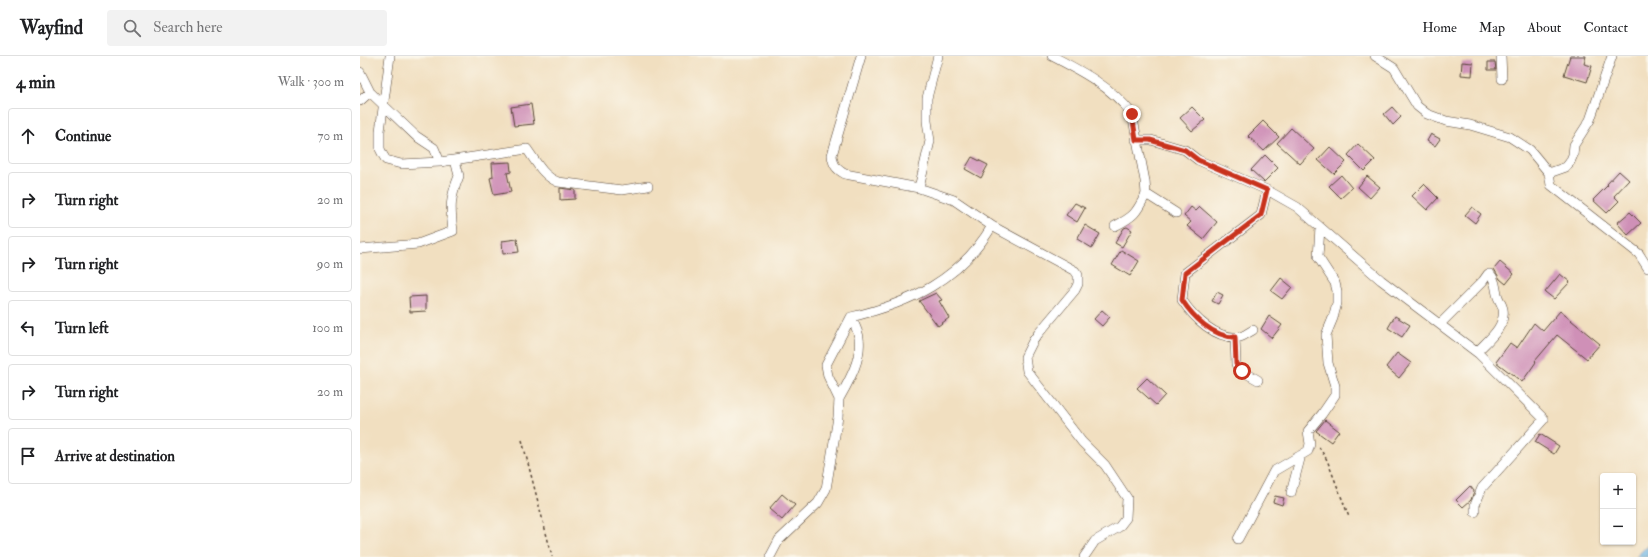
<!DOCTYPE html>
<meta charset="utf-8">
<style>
:root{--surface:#fff;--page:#f2f2f2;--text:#202124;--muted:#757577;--line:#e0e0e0}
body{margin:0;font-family:"IM FELL Double Pica",serif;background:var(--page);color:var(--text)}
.controls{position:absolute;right:12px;bottom:12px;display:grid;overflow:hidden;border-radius:4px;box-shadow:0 1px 3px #0004}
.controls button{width:36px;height:36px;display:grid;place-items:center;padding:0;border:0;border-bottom:1px solid var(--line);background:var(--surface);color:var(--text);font:20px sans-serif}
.stop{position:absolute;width:12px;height:12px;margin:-9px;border:3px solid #c8321e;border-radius:50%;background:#fff}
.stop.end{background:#c8321e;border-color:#fff;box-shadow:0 1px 4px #0008}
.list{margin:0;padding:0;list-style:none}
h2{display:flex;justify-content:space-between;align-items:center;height:52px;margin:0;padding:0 16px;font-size:17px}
h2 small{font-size:13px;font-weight:400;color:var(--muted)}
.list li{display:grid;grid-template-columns:26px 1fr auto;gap:12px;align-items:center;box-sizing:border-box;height:56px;margin:0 8px 8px;padding:0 8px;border:1px solid var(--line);border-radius:4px}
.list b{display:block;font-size:15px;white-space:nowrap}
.list em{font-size:13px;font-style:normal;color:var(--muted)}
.icon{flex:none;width:22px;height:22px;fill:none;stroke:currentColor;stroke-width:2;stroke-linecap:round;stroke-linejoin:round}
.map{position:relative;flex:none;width:1288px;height:501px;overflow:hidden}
header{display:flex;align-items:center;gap:24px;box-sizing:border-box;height:56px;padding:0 20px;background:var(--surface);border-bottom:1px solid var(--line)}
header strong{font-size:19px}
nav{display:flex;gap:22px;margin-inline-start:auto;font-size:14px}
.search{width:280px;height:36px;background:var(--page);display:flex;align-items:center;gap:10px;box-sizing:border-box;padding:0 14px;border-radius:4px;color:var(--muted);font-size:15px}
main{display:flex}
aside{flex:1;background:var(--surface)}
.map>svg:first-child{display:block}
.water{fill:#6eb7e6;stroke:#547082}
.building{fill:#cf90b7}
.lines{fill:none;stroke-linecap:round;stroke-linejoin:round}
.minor-casing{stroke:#564536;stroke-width:10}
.path{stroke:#564536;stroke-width:1.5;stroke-dasharray:3 3;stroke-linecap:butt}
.minor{stroke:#fff;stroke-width:9}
.route{stroke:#c8321e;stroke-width:5}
</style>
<header>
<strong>Wayfind</strong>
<div class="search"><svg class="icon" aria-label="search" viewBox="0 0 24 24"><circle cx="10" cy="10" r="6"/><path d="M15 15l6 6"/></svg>Search here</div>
<nav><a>Home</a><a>Map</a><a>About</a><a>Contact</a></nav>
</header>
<main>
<aside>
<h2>4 min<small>Walk · 300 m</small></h2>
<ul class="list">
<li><svg class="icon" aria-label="ahead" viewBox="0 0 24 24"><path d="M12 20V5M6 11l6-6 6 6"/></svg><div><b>Continue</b></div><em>70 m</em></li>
<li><svg class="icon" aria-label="right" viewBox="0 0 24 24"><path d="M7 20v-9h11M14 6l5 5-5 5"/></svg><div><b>Turn right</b></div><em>20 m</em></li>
<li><svg class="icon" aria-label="right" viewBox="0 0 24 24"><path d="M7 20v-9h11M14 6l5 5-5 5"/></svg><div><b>Turn right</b></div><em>90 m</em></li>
<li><svg class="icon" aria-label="left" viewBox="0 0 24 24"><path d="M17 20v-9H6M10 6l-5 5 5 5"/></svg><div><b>Turn left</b></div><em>100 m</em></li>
<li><svg class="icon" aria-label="right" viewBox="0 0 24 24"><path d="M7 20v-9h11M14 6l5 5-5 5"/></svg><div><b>Turn right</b></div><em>20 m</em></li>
<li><svg class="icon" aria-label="arrive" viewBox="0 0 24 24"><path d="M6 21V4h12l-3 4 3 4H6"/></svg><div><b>Arrive at destination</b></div></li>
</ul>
</aside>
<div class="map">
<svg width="1288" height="501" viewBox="0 0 1288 501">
<rect width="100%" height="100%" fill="#fbf7ec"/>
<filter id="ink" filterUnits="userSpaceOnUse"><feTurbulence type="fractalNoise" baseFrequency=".025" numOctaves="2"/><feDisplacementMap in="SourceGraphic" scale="8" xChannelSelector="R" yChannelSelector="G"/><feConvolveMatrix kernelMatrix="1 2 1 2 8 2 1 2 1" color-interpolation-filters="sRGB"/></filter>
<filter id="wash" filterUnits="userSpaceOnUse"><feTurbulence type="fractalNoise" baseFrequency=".012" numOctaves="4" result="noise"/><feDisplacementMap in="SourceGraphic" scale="16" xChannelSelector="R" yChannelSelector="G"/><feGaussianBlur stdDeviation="0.9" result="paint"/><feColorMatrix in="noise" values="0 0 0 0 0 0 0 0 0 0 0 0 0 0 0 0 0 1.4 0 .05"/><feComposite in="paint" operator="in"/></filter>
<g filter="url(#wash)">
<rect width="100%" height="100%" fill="#f1dfc0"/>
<path class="water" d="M1288,489v12h-12z"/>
<g id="blocks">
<path class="building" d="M1210,0h16l-2,8 8,2 -5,16 -23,-7z
M1102,6l11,1 -1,13 -11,-1z
M1128,6h7l1,8h-8z
M171,48l3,20 -20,2 -3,-19z
M832,51l13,13 -13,11 -12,-13z
M1032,51l9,10 -8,8 -9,-11z
M903,65l16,16 -15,14 -16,-15z
M931,72l23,21 -14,15 -23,-21z
M1071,78l9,5 -5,7 -8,-5z
M998,88l17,16 -11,11 -16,-16z
M970,91l16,15 -12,12 -16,-14z
M905,99l13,13 -14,14 -13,-12z
M612,101l16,8 -7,13 -16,-9z
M150,106l1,10 -4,1 4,19 -17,3 -4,-17 3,-1 -1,-14z
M1259,115l10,9 -15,16 5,5 -12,12 -14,-13 15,-15 -1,-1z
M981,119l11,13 -11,10 -12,-12z
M1007,120l13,11 -10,11 -12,-11z
M1064,128l14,14 -11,12 -15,-14z
M200,132l15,2v9l-15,1z
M715,147l10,5 -8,14 -11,-7z
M831,151l5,4 4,-4 17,15 -14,17 -16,-13 4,-4 -7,-6z
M1112,151l9,7 -6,9 -10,-8z
M1270,156l11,11 -13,12 -11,-12z
M725,169l15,9 -8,14 -15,-9z
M767,171l5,3 -10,17 -7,-4 9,-15z
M157,183l2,13 -16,2 -1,-13z
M761,194l18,11 -9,15 -18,-11z
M1140,206l14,12 -8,10 -6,-5 -6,-10z
M1200,218l10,8 -16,17 -9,-7z
M921,222l11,9 -10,12 -11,-8z
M857,236l6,3 -5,9 -6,-3z
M576,237l6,7 -3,1 10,17 -11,8 -19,-25z
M66,240v15l-16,1 -1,-15z
M742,254l8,7 -8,9 -8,-7z
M1200,255l40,33 -13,15 -30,-24 -22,26 1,1 -14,20 -26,-20 14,-19 7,5 17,-25 9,8z
M909,260l13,9 -10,13 -11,-9z
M1035,260l15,9 -8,12 -14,-9z
M1037,297l14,10 -12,15 -13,-11z
M787,322l18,17 -9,10 -19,-17z
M965,364l14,11 -8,11 -15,-11z
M1180,378l19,12 -5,8 -19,-12z
M1110,430l4,5 -3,9 -8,7 -7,-7z
M422,438l13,11 -13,15 -13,-11z
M915,440l9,2 -2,7 -9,-3z"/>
</g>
</g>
<g filter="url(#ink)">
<use href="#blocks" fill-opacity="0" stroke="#564536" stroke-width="1"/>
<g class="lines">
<defs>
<path id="minor" d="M30,0l-10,75v18l3,6 3,5 15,4 39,-2
M501,0l-29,99c1,10 4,14 13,19l74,14
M692,0c29,15 60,31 80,58l13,67 1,13 30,19
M1015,0l19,12 23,38 10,8 19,7 24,4 40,12 20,13 19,23 2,12 88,69 9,14
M1141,0l1,23
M0,16l10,20 6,6 40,38 18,12 6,14 87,-13c9,13 16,27 31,33l64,8 26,-4
M0,45l10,-9
M776,84h15l34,10 13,10 69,30 30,17 84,73 98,74 65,65 -62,69 -7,17v7
M1189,117l17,-6 4,-5 3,-7 1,-10 16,-25 22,-64
M632,170l83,45 3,4v9l-3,6 -37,44 -5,7 -8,16 2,14 55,71 23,23 22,33 -1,20 -7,9 -24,14 -11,16
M755,170c20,-10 21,-13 31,-32
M0,193l58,-5 35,-13c-3,-24 -3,-33 6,-55l-4,-16
M1080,268l43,-43 5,-7h2c6,6 5,13 7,20 1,5 5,10 6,15 3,18 -15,31 -26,43
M893,274c-4,2 -9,6 -13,7 -24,3 -46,-19 -58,-37l3,-27 76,-58 6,-25
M875,281l1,27 6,7 16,9
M479,343c10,-18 23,-40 20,-61 -1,-8 -5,-14 -8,-21
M931,437l10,-38
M878,483l36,-68 34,-20 2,-7 -2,-13 14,-17 13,-19v-9l-7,-23 -2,-28 7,-17 4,-15v-12l-2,-8 -17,-26 2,-29
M410,501l9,-17 39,-37 8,-14 12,-72 1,-18 -11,-23 -2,-11 25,-48c59,-14 109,-37 141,-91l-38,-26 -35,-12 11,-47 -3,-20v-23l11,-42"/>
</defs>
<use href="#minor" class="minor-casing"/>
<path class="path" d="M162,384l30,116v1
M959,391l8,13 22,57"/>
<use href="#minor" class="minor"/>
</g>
</g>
<g class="lines" filter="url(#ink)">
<path class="route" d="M772,58l4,26h14l35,10 13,10 69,30 -6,25 -76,58 -3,27c11,17 31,37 53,37l1,27 6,7"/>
</g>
</svg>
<div class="controls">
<button>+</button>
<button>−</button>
</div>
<div class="stop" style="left:882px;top:315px"></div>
<div class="stop end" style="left:772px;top:58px"></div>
</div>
</main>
